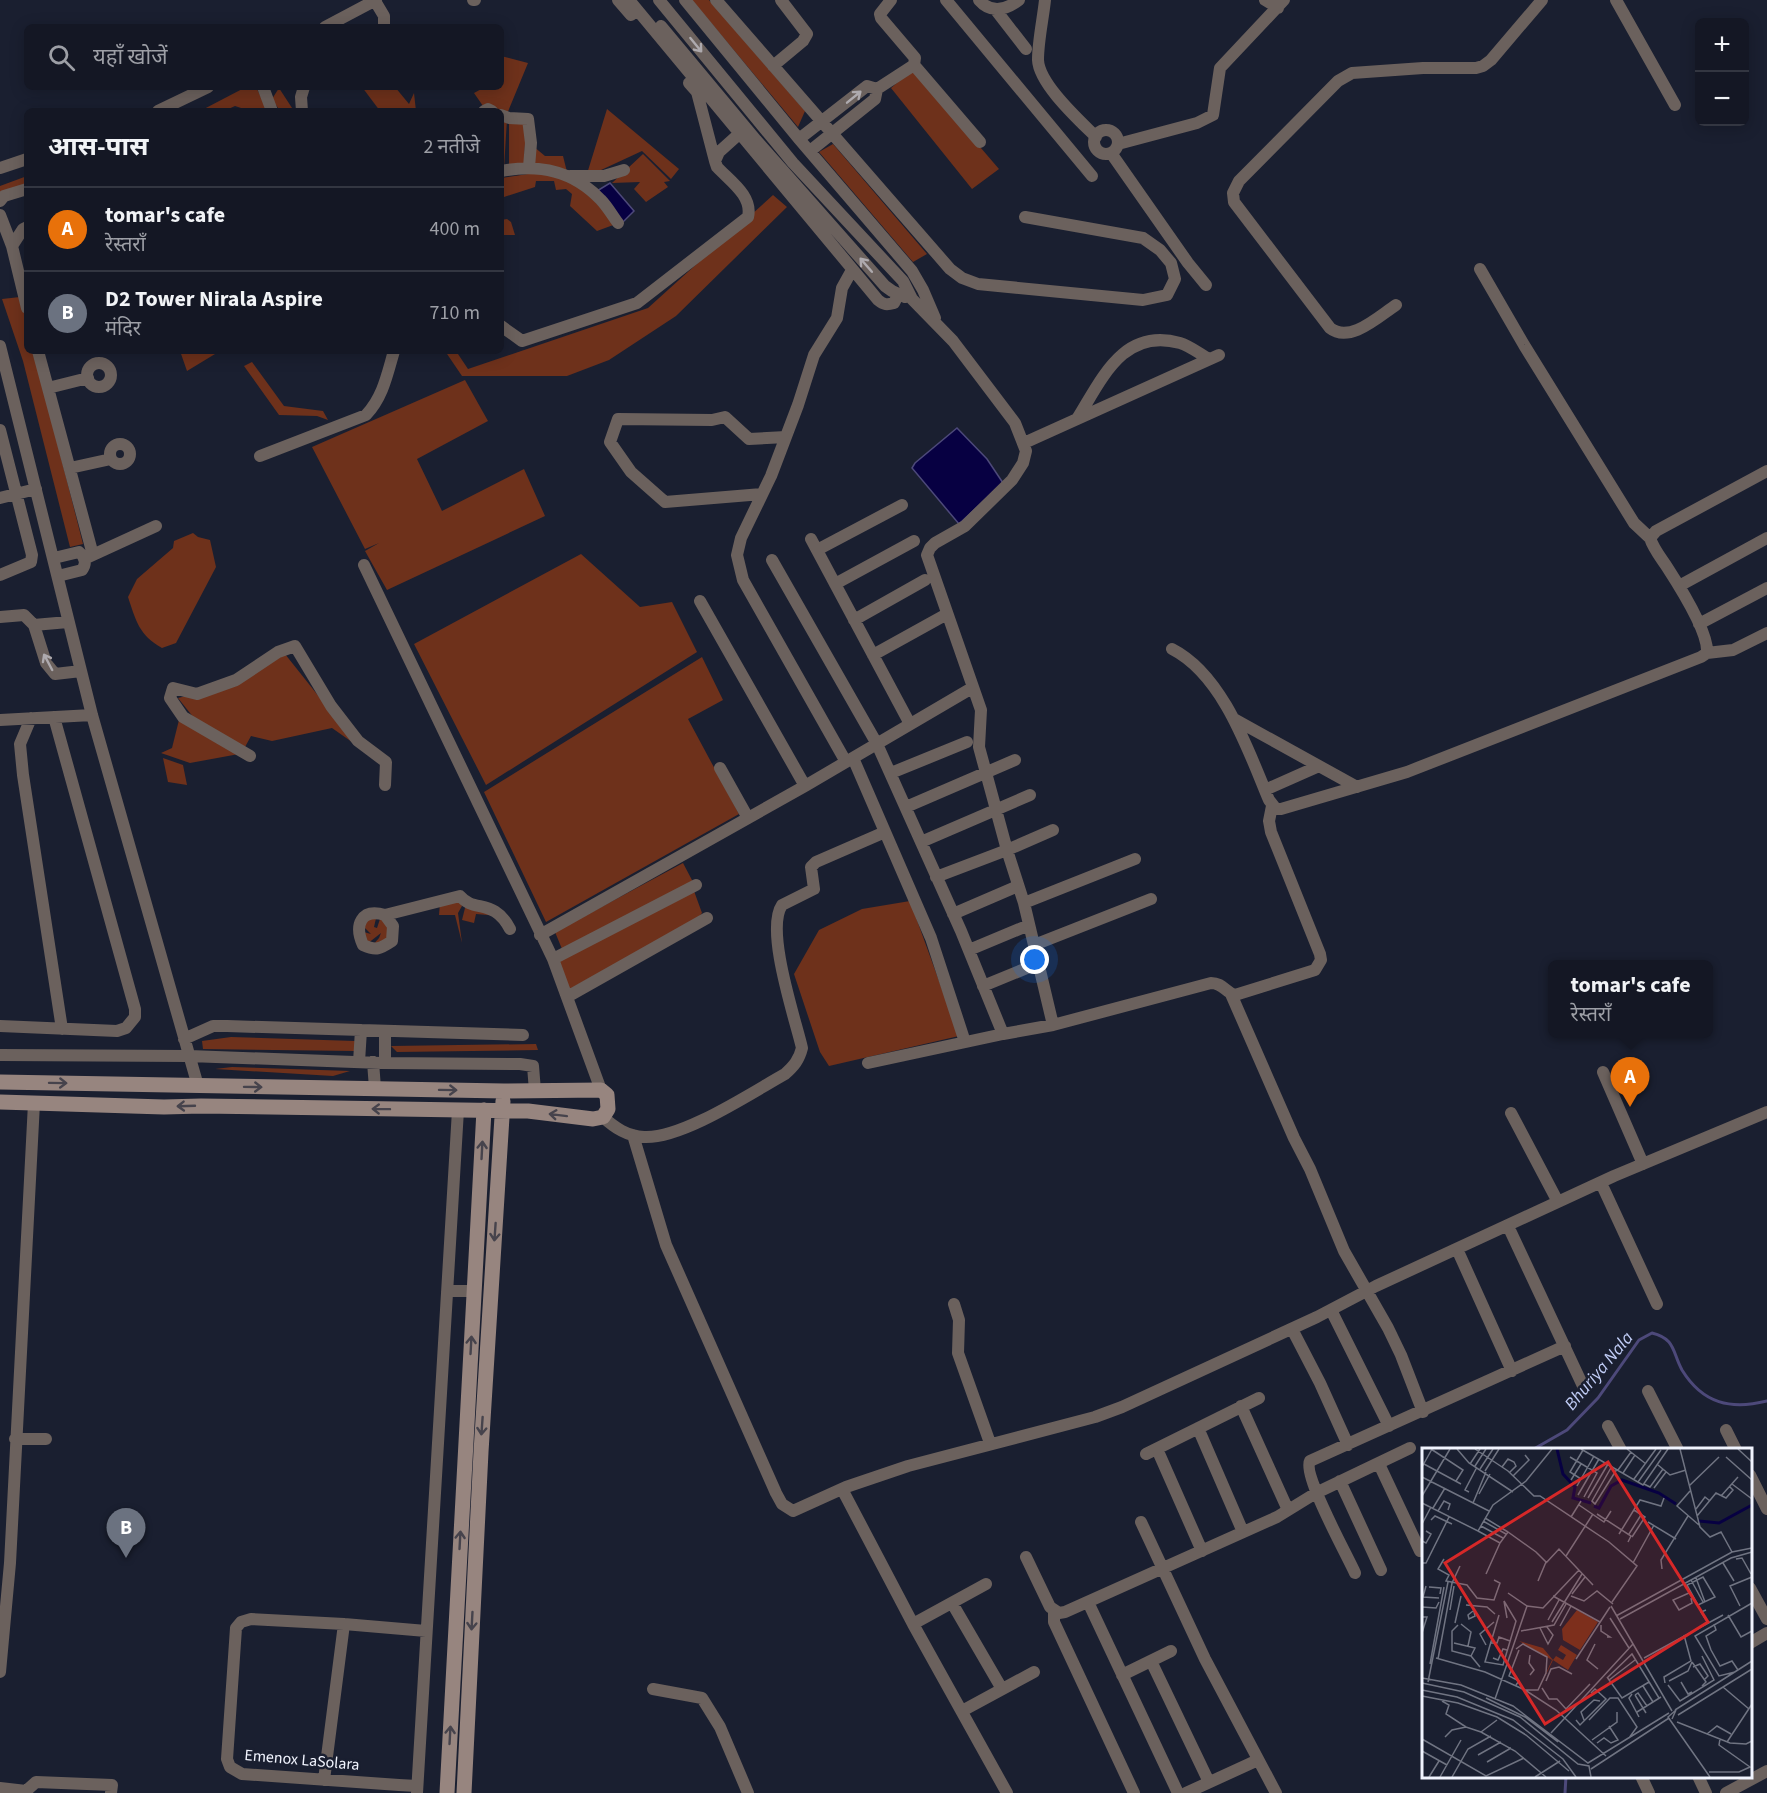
<!DOCTYPE html>
<html lang="hi">
<meta charset="utf-8">
<style>
:root{--surface:#141724;--page:#1d202c;--text:#f1f3f6;--muted:#9d9fa6;--line:#333641;--accent:#0b8043}
body{margin:0;font-family:"Source Sans 3","Noto Sans Devanagari",sans-serif;background:var(--page);color:var(--text)}
.controls{position:absolute;right:18px;top:18px;display:grid;overflow:hidden;border-radius:9px;box-shadow:0 3px 15px #0003}
.controls button{width:54px;height:54px;display:grid;place-items:center;padding:0;border:0;border-bottom:2px solid var(--line);background:var(--surface);color:var(--text);font:30px sans-serif}
.you{position:absolute;left:1035px;top:960px;width:21px;height:21px;margin:-15px;border:4px solid #fff;border-radius:50%;background:#1a73e8;box-shadow:0 0 0 9px #1a73e833}
.badge{display:grid;place-items:center;width:39px;height:39px;border-radius:50%;background:var(--accent);color:#fff;font-size:20px;font-weight:700}
.pin{position:absolute;translate:-50% -50px;filter:drop-shadow(0 2px 3px #0008)}
.pin::after{content:'';position:absolute;top:32px;width:21px;height:18px;background:inherit;clip-path:polygon(0 0,100% 0,50% 100%)}
.popup{position:absolute;left:1548px;top:960px;width:165px;height:78px;box-sizing:border-box;display:grid;place-content:center;border-radius:9px;background:var(--surface);filter:drop-shadow(0 2px 4px #0005);font-size:20px;white-space:nowrap;color:var(--muted)}
.popup b{font-size:22px;color:var(--text)}
.popup::after{content:'';position:absolute;left:50%;top:100%;margin-left:-12px;border:12px solid transparent;border-top-color:var(--surface)}
.list{margin:0;padding:0;list-style:none}
h2{display:flex;justify-content:space-between;align-items:center;height:78px;margin:0;padding:0 24px;font-size:26px}
h2 small{font-size:20px;font-weight:400;color:var(--muted)}
.list li{display:grid;grid-template-columns:39px 1fr auto;gap:18px;align-items:center;box-sizing:border-box;height:84px;padding:0 24px;border-top:2px solid var(--line)}
.list b{display:block;font-size:22px;white-space:nowrap}
.list p{margin:0;font-size:20px;white-space:nowrap;color:var(--muted)}
.list em{font-size:20px;font-style:normal;color:var(--muted)}
.icon{flex:none;width:33px;height:33px;fill:none;stroke:currentColor;stroke-width:2;stroke-linecap:round;stroke-linejoin:round}
.map{position:relative;flex:none;width:1767px;height:1793px;overflow:hidden}
.search{position:absolute;background:var(--surface);box-shadow:0 3px 15px #0003;left:24px;top:24px;width:480px;height:66px;display:flex;align-items:center;gap:15px;box-sizing:border-box;padding:0 21px;border-radius:9px;color:var(--muted);font-size:22px}
.panel{position:absolute;background:var(--surface);box-shadow:0 3px 15px #0003;left:24px;top:108px;width:480px;height:246px;border-radius:9px}
.map>svg:first-child{display:block}
.green{fill:#6e311b}
.water{fill:#070042;stroke:#4d497a;stroke-width:1.5}
.lines{fill:none;stroke-linecap:round;stroke-linejoin:round}
.stream{stroke:#4d497a;stroke-width:3}
.street{stroke:#6b615d;stroke-width:12}
.secondary{stroke:#97857f;stroke-width:15}
.oneway{stroke:#aeaaae}
.oneway2{stroke:#46434c}
.labels{text-anchor:middle;dominant-baseline:central;stroke-width:5;stroke-linejoin:round;paint-order:stroke}
.street-label{font-size:16px;fill:#f1f4fe;stroke:#1a1f30}
.water-label{font-size:18px;font-style:italic;fill:#c0ccf5;stroke:#1a1f30}
.inset-river{fill:none;stroke:#070042;stroke-width:3}
.inset-road{fill:none;stroke:#707482;stroke-width:1.5}
.view{fill:#d62828;fill-opacity:0.15;stroke:#d62828;stroke-width:3}
.inset-edge{fill:none;stroke:#f1f4fe;stroke-width:3}
</style>
<div class="map">
<svg width="1767" height="1793" viewBox="0 0 1767 1793">
<rect width="100%" height="100%" fill="#1a1f30"/>
<path class="green" d="M692,0h17l96,111 -7,16z
M501,56l27,7 -21,51 -24,-8 -9,-13 11,-6h16z
M913,69l86,100 -27,20 -81,-101z
M246,87h10l12,24h-9l-8,-3 -4,2 -12,-4 -11,5 -22,-1z
M362,87h33l14,17 5,-11 2,18h-36z
M279,88l15,23h-14l-8,-12z
M607,109l72,60 -8,10 -29,-28 -56,26z
M501,117l6,2 -3,50h-3z
M509,121h17l-2,45 -15,1z
M833,144l94,110 -14,8 -94,-110z
M533,146l12,10h18l4,16 -36,-8z
M643,154l27,27 -6,1 4,5 -22,15 -12,-13 6,-7 -28,1z
M548,171l37,20 31,33 -19,7 -27,-25 2,-12 -6,-5 -10,1 -2,-9h-18l-1,6 -31,10 -3,6v-25z
M27,176v9l-27,9v-8z
M773,195l14,12 -111,109 -67,44 -42,16h-105l-17,-25h11l12,18 180,-61z
M507,219l4,3 4,13h-14v-15z
M20,297l7,28v26h7l49,193 -13,3 -47,-186 -21,-62z
M180,351h40l-33,20z
M252,362l32,44 39,5 5,9 -11,-4 -38,-1 -35,-49z
M465,380l23,41 -71,38 25,52 82,-42 21,47 -158,74 -22,-39 14,-8 -14,6 -53,-102z
M193,533l5,4 12,3 6,27 -40,76 -14,5c-23,-13 -26,-27 -34,-51l9,-18 36,-31 1,-7z
M581,554l59,53 32,-5 25,50 -211,133 -72,-141z
M285,654l74,93 -27,-19 -60,13 -21,-5 -6,11 -51,-29 -16,-20 8,-2z
M702,657l21,43 -35,19 51,95 -193,108 -62,-130z
M179,720l60,34 -49,9 -29,-10 11,-5z
M163,758l20,7 4,20 -19,-3z
M683,863l10,19 -131,67 -7,-17z
M694,891l8,22 -5,6 -127,70 -13,-27z
M459,899l3,7 -4,7 4,30 -7,-28h-16l1,-12z
M910,901l49,135 -130,30 -9,-14 -26,-78 25,-44 43,-21z
M466,904l33,12 -23,-2 -2,9 -12,-3z
M377,914l-3,13 3,1 4,-12 8,4 2,19 -20,8 8,-9 2,-5 -14,11 -7,-13 11,3 -10,-10z
M231,1037l124,4v10l-152,-2 -1,-8z
M536,1044l2,6 -141,2 -6,-6z
M232,1067l118,4 -17,5 -118,-7z"/>
<path class="water" d="M610,183l24,28 -11,11 -26,-31z
M957,428l30,31 16,24 -44,41 -47,-56 3,-5z"/>
<g class="lines">
<path class="stream" d="M1532,1450l35,-20 31,-32 41,-58 13,-7c24,6 20,19 30,37 21,34 49,40 85,31
M1565,1793l1,-17"/>
<path class="street" d="M473,0h2
M618,0l13,15
M629,0l249,300c6,5 9,5 16,3l4,-8
M659,0l134,163 110,118 9,18 41,42 62,82 11,28 -3,12 -11,17 -47,46 -30,17 -5,5 -3,7 54,155 -2,37 28,103 17,53 29,122
M685,0l114,139 113,132 11,19 12,28
M716,0l234,269 12,9 16,6 165,16 24,-5 8,-16 -4,-16 -11,-13 -17,-12 -118,-21
M946,0l146,176
M979,0c12,14 27,10 40,0
M1045,0c-2,19 -7,41 -7,60 1,24 41,60 58,77
M1265,0l13,8
M1616,0l59,105
M375,1l9,15v11
M995,9l31,40
M661,26l95,114 129,146 7,5 13,6
M325,27l51,-27
M914,65l66,77
M773,66l30,-25 4,-7 -26,-34
M689,83l8,9 18,69
M263,87l9,24
M158,111l50,-24
M302,111l-1,-14 3,-10
M484,111l4,-2 4,2
M501,115l8,3 19,1 3,24 -2,24
M1094 142a12 12 0 1 1 24 0a12 12 0 1 1-24 0Z
M799,139l68,-53 10,3
M1118,144l79,-21 16,-8 7,-47 64,-68
M810,151l65,-52 2,-10 37,-24 1,-7 -34,-40 -1,-4 11,-14
M1111,153l77,110 18,22
M0,168l27,-9
M501,171c38,-7 72,-1 100,29 6,6 11,15 17,23
M570,176h34l20,-6
M0,201l4,-5 23,-7
M0,215l12,31
M27,227l-4,2 -11,17 15,62
M1480,269l44,76 110,178 16,15
M1396,305c-17,11 -46,39 -66,23l-96,-126 -1,-9 6,-12 99,-100 14,-8 71,-5h53l7,-2 8,-6 51,-60
M501,326l21,15 115,-38 111,-86c5,-21 -18,-36 -31,-50l-2,-6 4,-9 20,-18
M0,346l92,369 106,371
M38,351l55,204
M87 375a12 12 0 1 1 24 0a12 12 0 1 1-24 0Z
M48,388l40,-10
M1077,419c25,-40 46,-92 103,-76 10,3 20,11 29,16
M0,430l32,125 -1,7 -31,13
M1024,443l195,-88
M110 454a10 10 0 1 1 20 0a10 10 0 1 1-20 0Z
M260,456l106,-41c17,-18 21,-40 28,-64
M70,468l41,-9
M762,494l-97,8 -34,-30 -21,-30 8,-23 94,1 13,-3 24,22 37,-2
M0,498l36,-9
M811,539l99,185
M817,550l85,-45
M54,558l25,-6c6,5 8,11 3,18l-24,6
M84,559l72,-33
M772,560l105,184 84,187 42,103
M364,565l189,394 48,131
M835,584l79,-43
M1679,586l88,-48
M700,601l105,185
M0,617l24,-2 10,10 12,38 9,11 26,-3
M854,620l71,-40
M1699,624l68,-36
M34,625l34,-3
M1172,649c51,26 76,101 97,151l7,9h5l126,-37 294,-115 6,-4c2,-21 -29,-69 -40,-86 -6,-9 -14,-19 -17,-29l6,-7 111,-60
M1707,653l26,-3 34,-17
M873,655l74,-41
M31,718l-11,26 3,31 39,254
M1234,719l123,68
M0,720l92,-5
M250,756l-67,-39 -13,-19 3,-10 24,6 39,-14 42,-28 17,-6 36,60 27,35 28,21 -1,23
M853,758l78,180 34,104
M846,762l-103,-182 -6,-25 4,-17 30,-62 27,-71 16,-50 23,-37 5,-30 10,-18
M720,768l28,50
M891,773l76,-31
M1265,790l54,-24
M906,807l109,-47
M921,842l109,-47
M936,877l71,-27 46,-20
M1024,903l111,-44
M953,914l65,-28
M385,915l8,11 -1,15c-12,8 -16,10 -29,4 -9,-20 -2,-37 22,-30l75,-19c14,17 34,2 50,33
M540,935l265,-149 167,-98
M1034,945l117,-46
M969,950l60,-25
M553,959l143,-74
M983,986l56,-23
M1231,994l63,144 16,31 34,82 44,77 13,27 22,57
M567,997l140,-79
M0,1026l117,5 9,-3 9,-11v-8l-81,-292
M385,1031v32
M184,1039l29,-13h14l296,9
M0,1055l189,1 192,7 139,1 13,2 2,25
M359,1062l2,-32
M373,1062l2,26
M868,1063l135,-29 50,-9 158,-42c12,0 14,9 24,12l80,-25 6,-10 -1,-6 -49,-122 -2,-11 3,-15
M1603,1072l40,92
M1511,1113l47,89
M603,1117c12,11 24,19 41,20 38,2 107,-44 141,-63 9,-8 14,-14 17,-26 -7,-30 -37,-118 -20,-143l32,-16 -3,-22 5,-5 69,-30
M633,1135l33,110 110,248 6,11 11,7 53,-24 62,-21 187,-49 27,-10 195,-90 59,-31 238,-110 153,-64
M1601,1183l56,121
M1508,1226l75,160
M1457,1249l55,122
M447,1291h27
M954,1304l5,16 -1,33 32,90
M1331,1310l58,116
M1292,1329l28,54 28,62
M1648,1391l30,59
M1241,1406l47,104
M1608,1426l13,24
M1198,1428l45,104
M1726,1430l10,20
M15,1439h31
M1157,1449l45,102
M1146,1454l113,-56
M1379,1464l41,87
M1750,1475l17,34
M1340,1481l41,89
M842,1489l71,135 94,169
M1141,1522l64,137 71,134
M1026,1557l24,50 9,6 6,-1 212,-95 39,-24 94,-45
M1355,1573c-8,-18 -53,-99 -45,-112l255,-115
M1750,1588l17,31
M1088,1602l90,191
M952,1603l50,86
M1054,1611v11l80,171
M344,1624l82,7
M913,1624l73,-40
M1750,1643l17,-10
M1151,1661l58,121
M0,1672l10,-109 24,-460
M1122,1675l49,-24
M653,1689l49,9 18,29 28,66
M962,1711l72,-39
M1641,1776l8,17
M1698,1776l8,17
M324,1780l20,-156 -93,-5 -10,3 -5,6 -9,131 3,8 12,7 157,11 18,1
M0,1788l26,3 10,-9 76,3 -1,8
M417,1793l41,-683
M1186,1793l72,-33
M1726,1793l41,-22"/>
<path class="secondary" d="M0,1082l504,9 97,-1 6,5 1,14 -5,8 -10,2 -65,-8 -327,-5 -37,1 -164,-5
M447,1793l37,-683
M464,1793l17,-341 22,-351"/>
</g>
<defs><path id="oneway-shaft" d="M-6 0H5M1.5-3L5.5 0L1.5 3" fill="none" stroke-width="1.6" stroke-linecap="round" stroke-linejoin="round" transform="scale(1.5)"/></defs>
<g class="oneway">
<use href="#oneway-shaft" transform="translate(696 45) rotate(51)"/>
<use href="#oneway-shaft" transform="translate(854 97) rotate(-39)"/>
<use href="#oneway-shaft" transform="translate(866 265) rotate(-131)"/>
<use href="#oneway-shaft" transform="translate(48 662) rotate(-118)"/>
</g>
<g class="oneway2">
<use href="#oneway-shaft" transform="translate(58 1083) rotate(1)"/>
<use href="#oneway-shaft" transform="translate(253 1087) rotate(1)"/>
<use href="#oneway-shaft" transform="translate(448 1090) rotate(1)"/>
<use href="#oneway-shaft" transform="translate(186 1106) rotate(178)"/>
<use href="#oneway-shaft" transform="translate(381 1109) rotate(-179)"/>
<use href="#oneway-shaft" transform="translate(558 1115) rotate(-173)"/>
<use href="#oneway-shaft" transform="translate(482 1150) rotate(-87)"/>
<use href="#oneway-shaft" transform="translate(495 1232) rotate(94)"/>
<use href="#oneway-shaft" transform="translate(471 1345) rotate(-87)"/>
<use href="#oneway-shaft" transform="translate(482 1426) rotate(94)"/>
<use href="#oneway-shaft" transform="translate(460 1540) rotate(-87)"/>
<use href="#oneway-shaft" transform="translate(472 1621) rotate(93)"/>
<use href="#oneway-shaft" transform="translate(450 1735) rotate(-87)"/>
</g>
<g class="labels">
<g class="street-label">
<text transform="translate(302 1760) rotate(5)">Emenox LaSolara</text>
</g>
<g class="water-label">
<text transform="translate(1599 1371) rotate(-50)">Bhuriya Nala</text>
</g>
</g>
<g transform="translate(1422 1448)">
<rect width="330" height="330" fill="#1a1f30"/>
<path d="M155,162l21,12 -18,28 -17,-10 -1,-11zM97,193l24,7 10,12 3,-4 7,4 3,-5 -8,-5 3,-5 16,10 -9,15 -15,-10 -16,33 15,-33z" fill="#6e311b"/>
<path class="inset-river" d="M135,1l6,25 12,13 -2,11 18,5M172,58l5,2 12,-22 11,-6 37,13 17,11M277,73l20,2 33,-18"/>
<path class="inset-road" d="M9,1l32,21 -7,11M35,1l12,14 44,29M53,1l33,22 26,25h6l69,46 28,24 -25,36M159,1l62,36 25,-36M205,1l19,15M258,1l20,78 10,10 11,-5 11,20M316,1l14,13M148,9l27,16 -13,24M304,9l26,23M2,16l37,20M48,16l10,-15M236,17l12,10 16,-5M53,18l11,-17M190,18l-20,35 3,3 22,-35M0,19l10,-18M80,19l6,-8 6,3 2,4 -6,6M58,21l13,-20M196,22l13,-18M63,23l14,-22M201,25l12,-18M91,28l16,-16 -4,-5M0,29l67,34M159,31l-11,-7 13,-22M212,31l22,-30M149,32l10,-16M216,34l23,-32M222,36l6,3 13,-18M310,36l20,15M155,38l17,-30M267,38l30,-29M232,40l12,-16M268,43l-13,15 22,19M47,44l-4,-2 12,-23M57,46l11,-20M156,47l21,-36M0,48l28,-47M299,48l17,-19M166,50l20,-34M0,55l56,28 15,-26 33,-24 26,-32M51,55l13,-31M157,57l25,17 7,-11M11,60l12,-20M274,61l9,-12 5,4M16,63l6,-10 6,3 -2,6M175,66l34,22 -3,6M275,68l19,-23 10,5 7,-8 -4,-4M149,69l10,-16M63,70l23,14M9,72l4,-4 17,8M61,73l23,13M226,74l28,17M0,76l9,-17M59,78l22,12M56,83l22,12 8,-11 28,20 10,10 -8,19M197,86l21,-34 21,6 3,-8M207,86l12,-19M210,89l13,-20 -11,-7M0,93l4,2 5,-9 -5,-3M144,108l27,-42M22,111l-6,10 11,6 -3,6 21,4 10,13 17,2 6,-17 -6,-3M314,111l6,-1 9,16M0,115h4l23,-46M124,115l13,-14 34,36M211,115l21,-38M301,115l11,18M240,121l-1,-9 27,-44M64,126l14,-31M281,129l12,20 -17,8 -11,-20zM274,130l9,24M269,132l12,22M4,138l-3,11 16,1M7,139l12,1 -1,6M86,145l19,13 16,2 36,-38M267,145l-16,7 6,10 13,-7 -1,-5M150,146l13,-17M131,148l47,26M149,148l13,5 13,-10 16,13M44,157l21,2 8,7M189,158l61,105M318,158l-10,-20 22,-9M0,159l14,1 3,-6M28,162l4,-24M284,162l-5,2 7,11M51,163l-5,4 1,4 6,-3 -2,-9M77,167l-14,47 18,3 13,-44 -12,-20 3,17M306,167l13,22 11,-6M194,168l116,-64 20,-4M0,169h5l-5,16M188,170l19,30M198,171l111,-61 21,-6M126,172l11,-20M130,174l30,-48M33,175l6,-27M39,176l10,8 -3,14M292,176l2,6 -10,6 5,14 9,16 12,-5 6,9M36,177l-6,6v20l19,5 9,11M179,177v6l9,6h-3M138,178l11,-20M118,180l8,16 5,-9 -6,-8M99,183l33,-6 12,-21M32,195l21,5 -4,8M68,195h7l2,-6 11,4M173,196l-8,16 11,9M64,197l-6,-11 14,-12M94,201l7,-5 24,13 -1,16 -8,17h-14M14,210l49,14 40,18 31,20 50,46M71,210l5,2 5,-11 4,1M222,210l79,-43M16,211l14,-76 8,-17M154,211l34,-52M270,214l14,20 -4,4M8,216l14,-77M271,219l7,-3 8,12 -4,4M313,224l-16,4 -24,-40 57,-33M108,227l4,-5 -5,-7 1,-8M185,229l15,21 27,-16M0,230l39,7 52,21 75,57 81,-50M185,230l25,-24 27,44M187,232l26,-20M124,233l5,-12 8,-2 13,7M247,233l19,-10 4,-9M6,234l20,-100M259,234l7,12 4,-2M0,235l42,9 56,25 58,47 11,2 2,11M243,235l-1,-6 27,-16 -7,-26M94,237l3,-4 -10,-5 10,-26M246,237l12,16 34,-21 -12,-24M221,238l10,16M301,239l26,22M120,240l7,11h8l9,10 24,-25M0,242l35,7 56,23 50,39 13,18M210,246l-3,4 10,19M213,247l11,18M213,247l3,-2 9,13M0,248l36,7 39,14 29,18 43,36M64,250l39,19 33,25M73,251l32,-93M20,253l7,4 -3,9 20,13M253,262l77,-49M215,264l24,-15M256,267l74,-46M250,271l4,-9 -8,7 42,60M154,272l4,5 26,-26 -11,-10 -4,4M162,272l-3,-8 13,-12 6,1M167,272l21,-22h8l19,29 -8,11M255,274l53,21 16,1 6,-3M59,284l16,-12M129,285l82,-89M285,286l10,-8 14,8M23,289l7,-7 14,-3 15,5 34,19 31,26M0,291l64,37 38,-18M170,292l25,-18v-10M305,294l25,-38M175,295l7,-5 7,5 7,-3 -9,-14M0,303l25,14M56,307l23,-13M65,314l24,-14M169,321l78,-51M287,324h30l11,-5 -31,-22 1,-6M7,329l10,-16M18,329l21,-37M30,329l16,-28 23,-13M113,329l25,-16"/>
<path class="view" d="M186,14l100,160 -163,102 -100,-161z"/>
<rect width="330" height="330" class="inset-edge"/>
</g>
</svg>
<div class="controls">
<button>+</button>
<button>−</button>
</div>
<div class="you"></div>
<div class="pin badge" style="left:1630px;top:1107px;background:#e8710a">A</div>
<div class="popup"><b>tomar's cafe</b>रेस्तराँ</div>
<div class="pin badge" style="left:126px;top:1558px;background:#6b7280">B</div>
<div class="search"><svg class="icon" aria-label="search" viewBox="0 0 24 24"><circle cx="10" cy="10" r="6"/><path d="M15 15l6 6"/></svg>यहाँ खोजें</div>
<section class="panel">
<h2>आस-पास<small>2 नतीजे</small></h2>
<ul class="list">
<li><span class="badge" style="background:#e8710a">A</span><div><b>tomar's cafe</b><p>रेस्तराँ</p></div><em>400 m</em></li>
<li><span class="badge" style="background:#6b7280">B</span><div><b>D2 Tower Nirala Aspire</b><p>मंदिर</p></div><em>710 m</em></li>
</ul>
</section>
</div>
